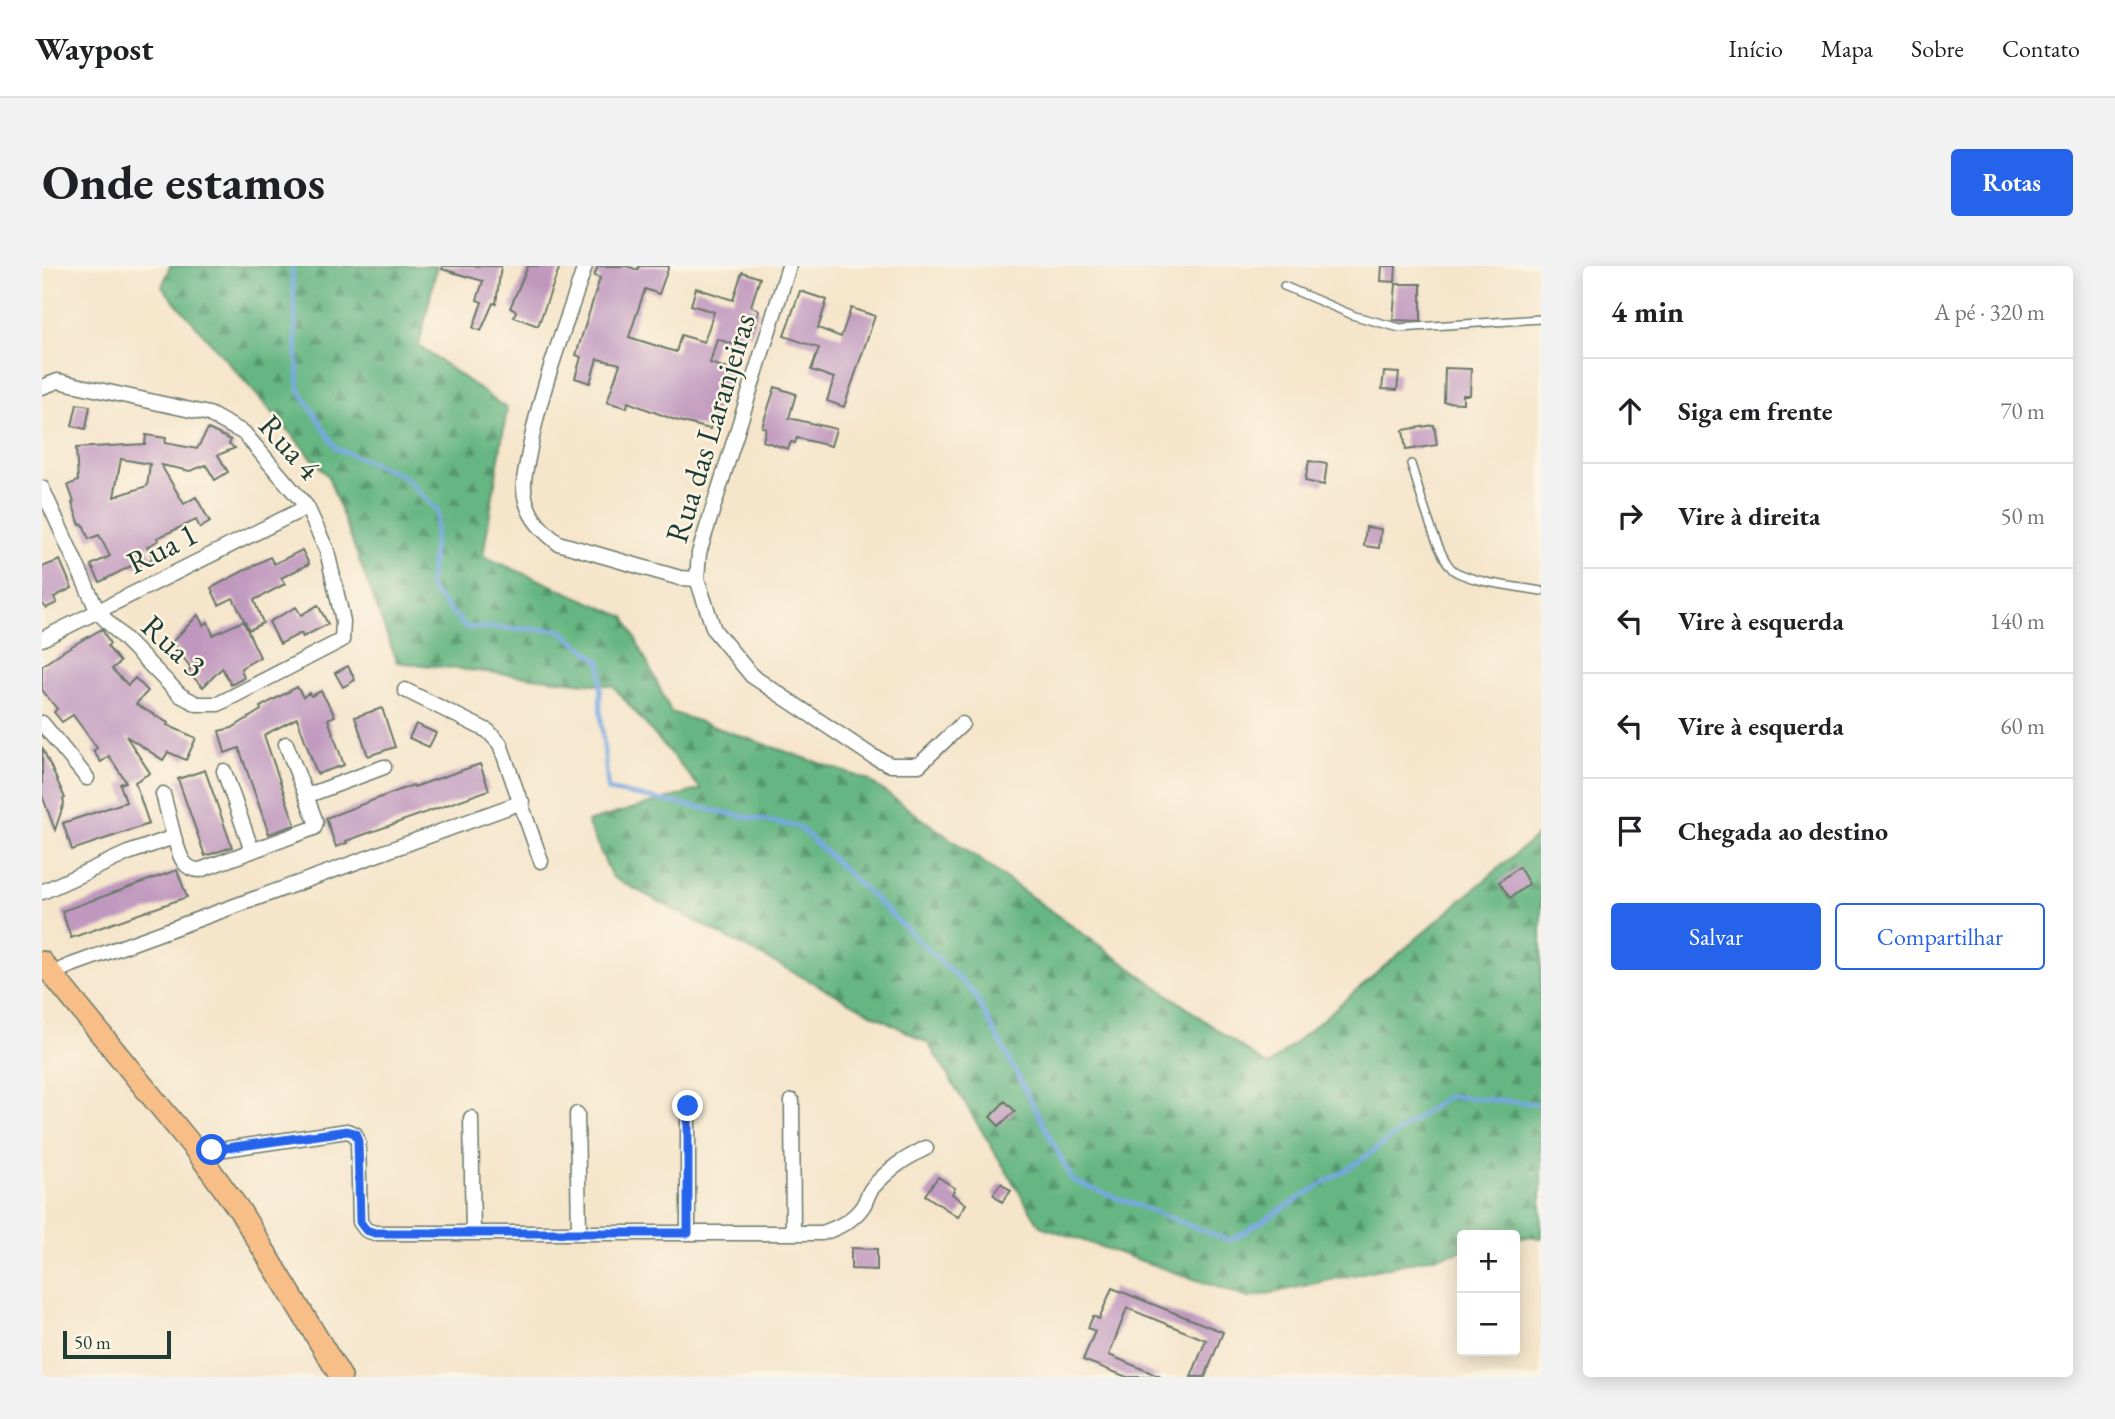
<!DOCTYPE html>
<html lang="pt">
<meta charset="utf-8">
<style>
:root{--surface:#fff;--page:#f2f2f2;--text:#202124;--muted:#757577;--line:#e0e0e0;--accent:#2563eb}
body{margin:0;font-family:"EB Garamond",serif;background:var(--page);color:var(--text)}
.controls{position:absolute;right:21px;bottom:21px;display:grid;overflow:hidden;border-radius:7px;box-shadow:0 4px 18px #0003}
.controls button{width:63px;height:63px;display:grid;place-items:center;padding:0;border:0;border-bottom:2px solid var(--line);background:var(--surface);color:var(--text);font:35px sans-serif}
.scale{position:absolute;left:21px;bottom:18px;width:108px;box-sizing:border-box;padding-left:7px;border:4px solid #1f3d34;border-top:0;font-size:19px;line-height:24px;white-space:nowrap;color:#1f3d34;-webkit-text-stroke:5px #fcf5e5;paint-order:stroke}
.stop{position:absolute;width:21px;height:21px;margin:-16px;border:5px solid #2563eb;border-radius:50%;background:#fff}
.stop.end{background:#2563eb;border-color:#fff;box-shadow:0 2px 7px #0008}
.list{margin:0;padding:0;list-style:none}
h2{display:flex;justify-content:space-between;align-items:center;height:91px;margin:0;padding:0 28px;font-size:30px}
h2 small{font-size:23px;font-weight:400;color:var(--muted)}
.list li{display:grid;grid-template-columns:46px 1fr auto;gap:21px;align-items:center;box-sizing:border-box;height:105px;padding:0 28px;border-top:2px solid var(--line)}
.list b{display:block;font-size:26px;white-space:nowrap}
.list em{font-size:23px;font-style:normal;color:var(--muted)}
.actions{display:flex;gap:14px;padding:21px 28px}
.actions a{flex:1;padding:16px 0;border:2px solid var(--accent);border-radius:7px;text-align:center;font-size:24px;color:var(--accent)}
.actions .main{background:var(--accent);color:#fff}
.icon{flex:none;width:38px;height:38px;fill:none;stroke:currentColor;stroke-width:2;stroke-linecap:round;stroke-linejoin:round}
.map{position:relative;flex:none;width:1499px;height:1111px;overflow:hidden;border-radius:7px}
header{display:flex;align-items:center;gap:42px;box-sizing:border-box;height:98px;padding:0 35px;background:var(--surface);border-bottom:2px solid var(--line)}
header strong{font-size:33px}
nav{display:flex;gap:38px;margin-inline-start:auto;font-size:24px}
.intro{display:flex;align-items:center;justify-content:space-between;box-sizing:border-box;height:168px;padding:0 42px}
h1{margin:0;font-size:49px}
.button{padding:18px 32px;border-radius:7px;background:var(--accent);color:#fff;font-size:24px;font-weight:700}
main{display:flex;gap:42px;padding:0 42px}
aside{flex:1;background:var(--surface);border-radius:7px;box-shadow:0 4px 18px #0003}
.map>svg:first-child{display:block}
.forest{fill:url(#forest-firs);stroke:#427a5c;stroke-width:2}
.lines{fill:none;stroke-linecap:round;stroke-linejoin:round}
.stream{stroke:#77a8e2;stroke-width:4.5}
.building{fill:#c098bf;fill-rule:evenodd}
.service-casing{stroke:#6a7869;stroke-width:10}
.minor-casing{stroke:#6a7869;stroke-width:17}
.primary-casing{stroke:#6a7869;stroke-width:24}
.service{stroke:#fff;stroke-width:7}
.minor{stroke:#fff;stroke-width:14}
.primary{stroke:#f7be88;stroke-width:21}
.route{stroke:#2563eb;stroke-width:9}
.labels{text-anchor:middle;dominant-baseline:central;stroke-width:5;stroke-linejoin:round;paint-order:stroke}
.street-label{font-size:32px;fill:#1f3d34;stroke:#fcf5e5}
</style>
<header>
<strong>Waypost</strong>
<nav><a>Início</a><a>Mapa</a><a>Sobre</a><a>Contato</a></nav>
</header>
<div class="intro"><h1>Onde estamos</h1><a class="button">Rotas</a></div>
<main>
<div class="map">
<svg width="1499" height="1111" viewBox="0 0 1499 1111">
<defs>
<pattern id="forest-firs" width="22" height="20" patternUnits="userSpaceOnUse" patternTransform="scale(1.75)"><rect width="22" height="20" fill="#66b683"/><path d="M5 1l3.5 6h-7zM16 11l3.5 6h-7z" fill="#53956c"/></pattern>
</defs>
<rect width="100%" height="100%" fill="#fcf5e5"/>
<filter id="ink" filterUnits="userSpaceOnUse"><feTurbulence type="fractalNoise" baseFrequency=".0143" numOctaves="2"/><feDisplacementMap in="SourceGraphic" scale="14" xChannelSelector="R" yChannelSelector="G"/><feConvolveMatrix kernelMatrix="1 2 1 2 8 2 1 2 1" color-interpolation-filters="sRGB"/></filter>
<filter id="wash" filterUnits="userSpaceOnUse"><feTurbulence type="fractalNoise" baseFrequency=".00686" numOctaves="4" result="noise"/><feDisplacementMap in="SourceGraphic" scale="28" xChannelSelector="R" yChannelSelector="G"/><feGaussianBlur stdDeviation="1.57" result="paint"/><feColorMatrix in="noise" values="0 0 0 0 0 0 0 0 0 0 0 0 0 0 0 0 0 1.4 0 .05"/><feComposite in="paint" operator="in"/></filter>
<g filter="url(#wash)">
<rect width="100%" height="100%" fill="#f5e5cb"/>
<path class="forest" d="M128,0h267l-18,80 88,63 -24,147 142,61 46,95 197,68 400,286 273,-234v407l-9,-3 -17,3v-4h-53v16l-213,47 -209,-72 -112,-183 -316,-166 -25,-55 114,-33 -88,-103 -216,-24 -69,-186 -166,-189z"/>
<g class="lines">
<path class="stream" d="M250,0l7,124 38,59 65,26 36,36 -9,76 36,40 95,3 41,32 -1,45 8,83 191,37 175,166 99,188 157,60 128,-79 89,-66 94,8"/>
</g>
<g id="blocks">
<path class="building" d="M401,0h58l-5,38 -3,-1 -12,28 -8,-3 9,-26 -5,-2 6,-19 -41,-12z
M486,0h32l-22,60 -24,-9 2,-6 -6,-3z
M556,0h29l11,4 1,-4h30l-10,28 -14,-5 -16,48 47,15 5,-17 23,7 10,-30 -23,-7 5,-17 37,12 9,-28 18,6 -9,28 8,5 -8,24 -10,-4 -5,14 -19,-6 -7,24 22,7 -4,14 -3,-1 -15,46 -35,-9 -47,-18 -1,6 -20,-6 13,-38 -23,-5 -7,24 -15,-5 6,-21 -5,-2 24,-77 -6,-2z
M1340,0h14l-1,16 -14,-1z
M1354,18h25v37l-28,-1z
M758,25l27,9 -9,28 23,9 10,-29 24,8 -31,91 -17,-6 7,-23 -23,-8 8,-22 -35,-12z
M1403,102l26,1 -1,26h-7v8l-19,-1z
M1342,106l15,1 -2,17 -15,-1z
M733,121l21,7 -7,24 47,11 -5,17 -34,-8 -2,5 -4,-1 -3,7 -25,-8 3,-13 -4,-1z
M35,138l13,2 -4,23 -14,-3z
M1392,159l3,20 -31,5 -3,-20z
M166,163l23,11 -2,4 6,4 -17,7 10,17 -13,8 -9,-15 -16,6 -29,-6 23,39 12,-7 14,25 -10,6 -4,-8 -39,18 2,2 -12,7 6,11 -18,10 -2,-3 -33,17 -9,-17 19,-9 -11,-21 -10,4 -6,-15 -3,1 -8,-22 2,-1 -6,-17 10,-4 -2,-33 69,-4 1,-9 20,3 -1,5 32,6zM79,193l29,5 -3,22 -33,11z
M1267,195l18,3 -3,21 -19,-4z
M1324,261l15,2 -2,19 -15,-2z
M260,284l7,14 -28,14 4,6 -31,16 9,23 -14,7 -16,-32 -14,7 -8,-17 59,-31 4,7z
M18,294l12,28 -18,9 3,6 -11,5 -4,-5v-36z
M276,339l10,19 -25,13 -2,-4 -21,11 -11,-22 27,-15 5,8z
M156,349l5,10 5,-3 5,13 30,-14 17,36 -19,11 3,10 -13,7 -9,-17 -19,19 -15,-15 3,-4 -19,-26z
M60,363l8,15 -3,2 13,16 -8,7 16,16 7,-7 13,13 -12,13 32,19 -1,2 29,13 -10,22 -18,-8 -5,8 -37,-24 24,37 -15,9 14,42 -77,26 -9,-27 63,-21 -6,-18 6,-2 -17,-26 -8,6 -8,-11 4,-3 -24,-33 -11,7 -8,-10 3,-3 -15,-19v-24l21,-15z
M306,400l7,14 -12,7 -8,-14z
M255,421l6,10 6,-4 2,3 10,-5 14,25 -7,3 16,46 -27,9 -20,-56 -33,17 31,90 -26,9 -30,-86 -14,5 -6,-22 13,-3 29,-18 -1,-3z
M340,442l13,39 -27,9 -13,-39z
M374,458l20,9 -7,14 -20,-9z
M0,481l23,51 -2,1 1,4 -9,27 -13,-35z
M438,498l9,26 -143,51 1,2 -11,4 -10,-29 87,-33 1,2z
M163,504l27,77 -27,9 -27,-77z
M1477,601l10,17 -19,14 -11,-16z
M135,604l10,27 -116,41 -9,-27z
M963,835l10,10 -16,15 -9,-9z
M896,911l17,11 -3,6 14,10 -8,13 -33,-22z
M959,917l10,8 -9,11 -9,-8z
M809,982l26,1v21l-26,-1z
M1070,1022l111,44 -18,45h-14l15,-37 -79,-32 -18,47 52,22h-34l-44,-17 12,-29 -7,-3 5,-12 6,3z"/>
</g>
</g>
<g filter="url(#ink)">
<use href="#blocks" fill-opacity="0" stroke="#6a7869" stroke-width="2"/>
<g class="lines">
<defs>
<path id="service" d="M1242,20l71,30 45,12 141,-9
M1369,198c7,21 27,99 45,108 25,12 58,14 85,19"/>
<path id="minor" d="M543,0c-20,62 -45,123 -56,187 -3,16 -8,32 -3,48 5,19 17,30 32,42l122,35 17,1
M747,0l-90,287 -2,26 17,51 38,46 120,80 19,9h28l43,-41
M0,121l16,-6 151,33 35,19 63,74 20,44 16,70 -1,19 -124,64h-21l-17,-9 -82,-83 -56,-124
M0,373l265,-132
M363,424l83,41 12,13 41,117
M0,457l45,55
M244,478l20,52
M182,505l28,80
M121,528l11,43
M0,626l86,-39 46,-16c5,14 7,33 26,33l114,-42 2,-6 -10,-26 78,-29
M10,708l17,-8 453,-164
M750,835l1,131
M646,840v126
M535,848l2,119
M429,852l2,115
M156,887l149,-22 8,3 3,7 2,81 6,8 9,3h447c16,-5 31,-12 41,-27 4,-6 5,-14 10,-19 17,-19 31,-28 53,-39"/>
<path id="primary" d="M0,696l156,191 42,58 101,166"/>
</defs>
<use href="#service" class="service-casing"/>
<use href="#minor" class="minor-casing"/>
<use href="#primary" class="primary-casing"/>
<use href="#service" class="service"/>
<use href="#minor" class="minor"/>
<use href="#primary" class="primary"/>
</g>
</g>
<g class="lines" filter="url(#ink)">
<path class="route" d="M170,884l135,-19 8,2 3,7 2,82 6,8 9,3h313v-127"/>
</g>
<g class="labels">
<g class="street-label">
<text transform="translate(668 162) rotate(-73)">Rua das Laranjeiras</text>
<text transform="translate(248 181) rotate(48)">Rua 4</text>
<text transform="translate(120 282) rotate(-27)">Rua 1</text>
<text transform="translate(132 380) rotate(43)">Rua 3</text>
</g>
</g>
</svg>
<div class="controls">
<button>+</button>
<button>−</button>
</div>
<div class="scale">50 m</div>
<div class="stop" style="left:170px;top:884px"></div>
<div class="stop end" style="left:646px;top:840px"></div>
</div>
<aside>
<h2>4 min<small>A pé · 320 m</small></h2>
<ul class="list">
<li><svg class="icon" aria-label="ahead" viewBox="0 0 24 24"><path d="M12 20V5M6 11l6-6 6 6"/></svg><div><b>Siga em frente</b></div><em>70 m</em></li>
<li><svg class="icon" aria-label="right" viewBox="0 0 24 24"><path d="M7 20v-9h11M14 6l5 5-5 5"/></svg><div><b>Vire à direita</b></div><em>50 m</em></li>
<li><svg class="icon" aria-label="left" viewBox="0 0 24 24"><path d="M17 20v-9H6M10 6l-5 5 5 5"/></svg><div><b>Vire à esquerda</b></div><em>140 m</em></li>
<li><svg class="icon" aria-label="left" viewBox="0 0 24 24"><path d="M17 20v-9H6M10 6l-5 5 5 5"/></svg><div><b>Vire à esquerda</b></div><em>60 m</em></li>
<li><svg class="icon" aria-label="arrive" viewBox="0 0 24 24"><path d="M6 21V4h12l-3 4 3 4H6"/></svg><div><b>Chegada ao destino</b></div></li>
</ul>
<div class="actions"><a class="main">Salvar</a><a>Compartilhar</a></div>
</aside>
</main>
